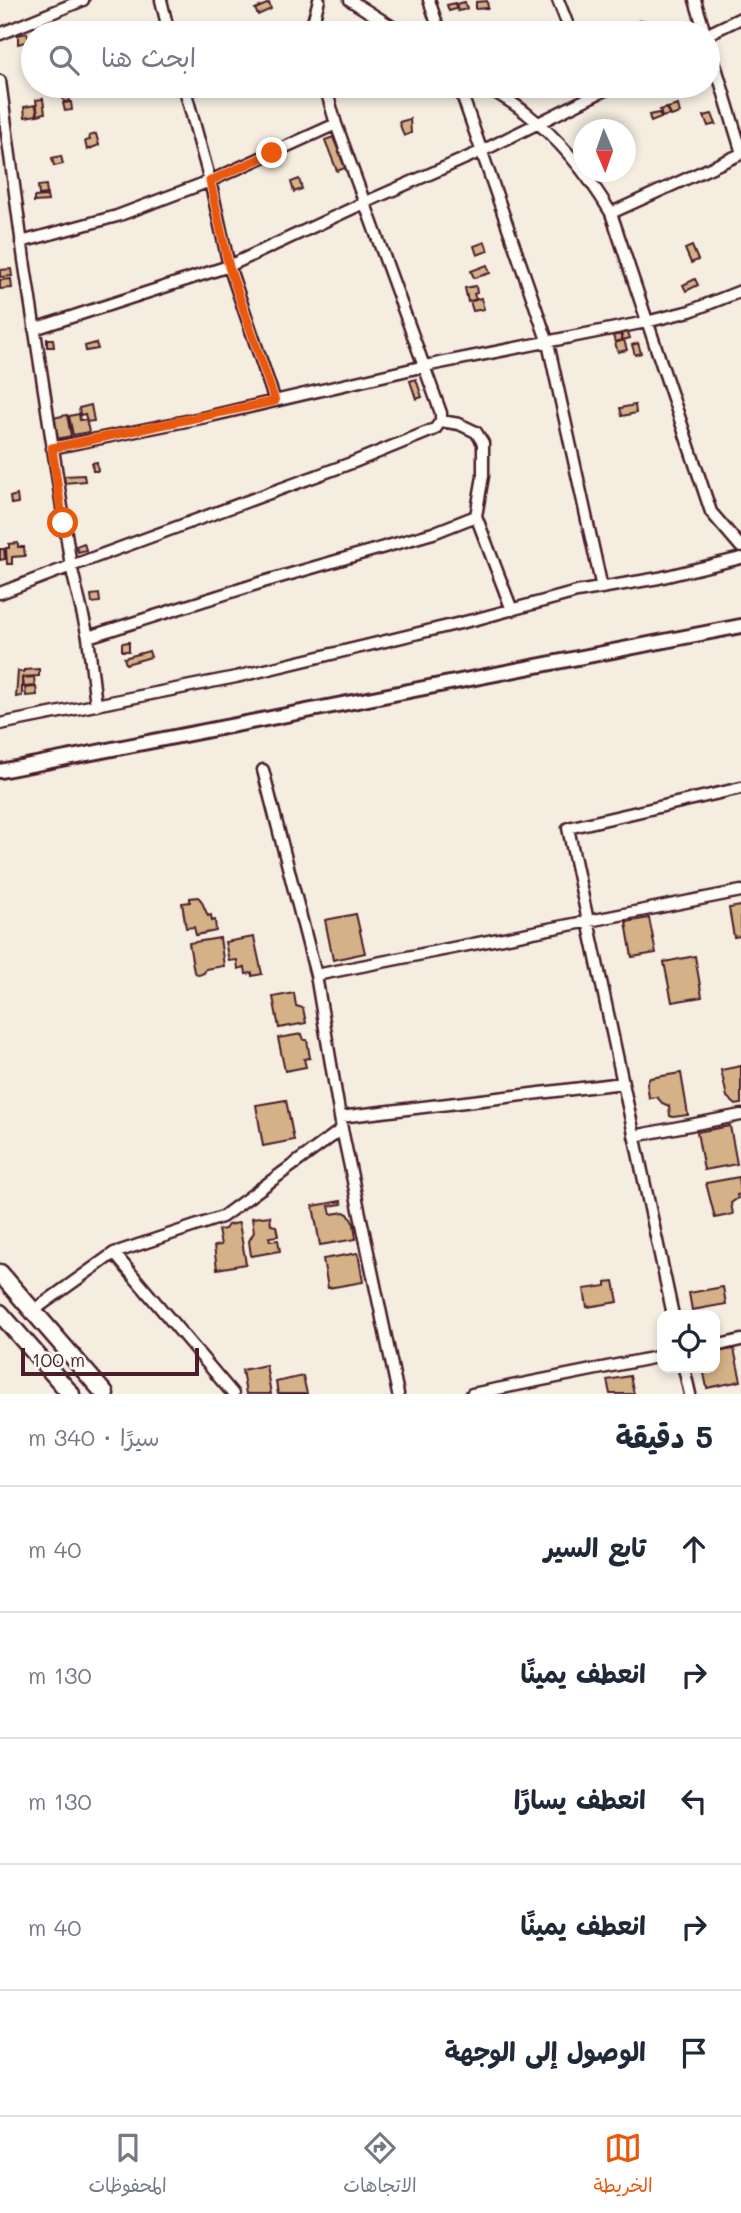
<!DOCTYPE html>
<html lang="ar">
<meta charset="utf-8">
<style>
:root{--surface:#fff;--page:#f6f6f7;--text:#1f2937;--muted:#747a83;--line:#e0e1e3;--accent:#ea580c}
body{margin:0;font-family:Mali,"Playpen Sans Arabic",sans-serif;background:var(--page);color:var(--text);direction:rtl}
.controls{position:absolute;right:21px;bottom:21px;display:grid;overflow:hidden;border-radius:14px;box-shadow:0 4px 10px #0003}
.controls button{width:63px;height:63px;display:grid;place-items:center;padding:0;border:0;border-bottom:2px solid var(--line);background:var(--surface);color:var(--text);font:35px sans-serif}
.compass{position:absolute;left:573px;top:119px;width:63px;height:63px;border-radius:50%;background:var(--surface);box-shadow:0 4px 10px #0003;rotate:178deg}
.scale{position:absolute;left:21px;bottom:18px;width:178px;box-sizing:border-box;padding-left:7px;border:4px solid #4a1f2b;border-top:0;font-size:19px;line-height:24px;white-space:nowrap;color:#4a1f2b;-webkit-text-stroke:5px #fdfcf7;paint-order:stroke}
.stop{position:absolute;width:21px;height:21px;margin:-16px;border:5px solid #ea580c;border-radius:50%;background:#fff}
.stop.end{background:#ea580c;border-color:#fff;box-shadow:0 2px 7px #0008}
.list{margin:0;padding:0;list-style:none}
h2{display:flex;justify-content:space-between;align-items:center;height:91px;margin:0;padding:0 28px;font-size:30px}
h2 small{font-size:23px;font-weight:400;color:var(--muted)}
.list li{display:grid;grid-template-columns:46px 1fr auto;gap:21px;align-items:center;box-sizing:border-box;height:126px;padding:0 28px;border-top:2px solid var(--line)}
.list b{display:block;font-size:26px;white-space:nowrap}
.list em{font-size:23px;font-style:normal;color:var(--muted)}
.icon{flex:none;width:38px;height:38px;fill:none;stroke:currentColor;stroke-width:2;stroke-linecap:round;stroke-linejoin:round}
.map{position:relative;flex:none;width:741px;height:1394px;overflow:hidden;direction:ltr}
.search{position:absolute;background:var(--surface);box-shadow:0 4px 10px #0003;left:21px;right:21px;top:21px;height:77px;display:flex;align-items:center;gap:18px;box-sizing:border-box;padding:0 24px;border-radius:38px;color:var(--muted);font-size:26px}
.sheet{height:721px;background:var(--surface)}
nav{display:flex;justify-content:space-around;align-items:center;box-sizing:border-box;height:98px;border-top:2px solid var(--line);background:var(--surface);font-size:19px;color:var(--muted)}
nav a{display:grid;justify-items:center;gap:4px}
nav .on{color:var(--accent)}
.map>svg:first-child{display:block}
.building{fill:#d4b186;stroke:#4a1f2b;stroke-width:2}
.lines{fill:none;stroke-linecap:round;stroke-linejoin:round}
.minor-casing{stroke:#4a1f2b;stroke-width:15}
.tertiary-casing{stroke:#4a1f2b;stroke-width:18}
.primary-casing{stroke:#4a1f2b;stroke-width:21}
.minor{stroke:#fdfcf7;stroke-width:10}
.tertiary{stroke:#fdfcf7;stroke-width:12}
.primary{stroke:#fdfcf7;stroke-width:16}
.route{stroke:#ea580c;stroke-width:9}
</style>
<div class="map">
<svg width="741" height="1394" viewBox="0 0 741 1394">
<rect width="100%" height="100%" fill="#f5ede0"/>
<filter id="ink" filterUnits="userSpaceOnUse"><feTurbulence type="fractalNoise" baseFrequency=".0143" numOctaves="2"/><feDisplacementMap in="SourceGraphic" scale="14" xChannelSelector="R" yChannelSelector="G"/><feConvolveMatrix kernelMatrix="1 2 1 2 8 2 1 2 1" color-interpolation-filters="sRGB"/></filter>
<g filter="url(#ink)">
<path class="building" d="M487,1l1,7 -12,1v-7z
M465,2l2,7 -9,2 -2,-7z
M269,3l2,6 -13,6 -3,-6z
M455,3l1,6 -7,2 -2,-6z
M643,20l4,13h-11l-1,-11z
M27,33l2,8 -11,3v-9z
M69,93l1,8 -6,1 -2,-7z
M43,99l2,14 -7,2 -2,-15z
M71,102l1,8 -7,1 -2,-8z
M36,105l1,10 -12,2 -1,-10z
M678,105l2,8 -9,3 -3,-8z
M667,108l2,7 -7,2 -2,-7z
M659,113l2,5 -10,4 -2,-7z
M712,114l4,10 -8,2 -4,-10z
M410,119l1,14 -7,3 -5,-14z
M96,134l3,11 -12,5 -2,-9 5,-1 -1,-4z
M333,137l12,31 -8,3 -12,-31z
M61,156l2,8 -9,2 -2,-8z
M299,179l3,10 -8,3 -3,-10z
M46,185l1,9 -8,1 -1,-9z
M47,196l1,5 -14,1v-5z
M485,242l3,9 -11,4 -3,-9z
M692,246l6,14 -7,3 -6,-14z
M487,265l3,8 -16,5 -3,-7z
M11,269l1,7 -12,1v-7z
M11,279l1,9 -12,1v-9z
M695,279l3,6 -12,6 -3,-6z
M476,286l1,7 -3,1 2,6 -8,2 -3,-14z
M481,298l3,11 -11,2 -3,-10z
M628,332l2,6 -7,2 -2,-7z
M620,334l2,6 -7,2 -2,-6z
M47,339h6l1,8h-7z
M624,340l3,10 -9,2 -3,-9z
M96,343l2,6 -12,2 -1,-5z
M638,343l3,10 -6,2 -3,-10z
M416,379l6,18 -6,2 -6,-18z
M91,405l3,16 -7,1 -2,-8 -5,1 -1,-7z
M635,405l1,8 -14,3 -2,-8z
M79,414l1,6 6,-1 3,13 -16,3 -4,-19z
M67,415l4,21 -14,3 -4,-21z
M97,462l1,9h-5l-1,-8z
M84,475l1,6 -20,2 -1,-7z
M17,495l1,8 -7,1 -1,-7z
M18,543v4h6l1,9 -13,1v7h-5l-1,-16h3v-4z
M84,543l2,7 -8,2 -2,-6z
M0,549h4l1,10 -5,1z
M99,594l1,8 -8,1 -1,-8z
M129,642v9h-7v-8z
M149,651l2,6 -25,7 -2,-6z
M39,669v7l-17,1v19l-6,1 2,-26 6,1v-2z
M34,677l1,9 -11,1 -1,-9z
M36,687l1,8 -11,1 -1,-8z
M198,897l3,3 7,16 3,-1 1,6 3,-1 1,11 -20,4 -2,-8 -8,1 -4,-25 8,-1v-4z
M741,906v30l-7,1 -5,-29z
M356,914l9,39 -32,7 -8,-40z
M649,918l7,35 -24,4 -6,-35z
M254,937l8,37 -10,2v-3l-6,1 -1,-7 -7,2 -1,-9 -8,1 -4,-19z
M220,938l4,28 -18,3 -2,4 -5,2 -5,-3 -5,-29z
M695,956l7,41 -30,5 -8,-40z
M294,993l2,13 7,2 3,15 -27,5 -6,-31z
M302,1034l2,6h3l3,18 -6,1 2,8 -21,4 -7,-33z
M741,1066v38l-5,1 -9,-8 -6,-27z
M681,1073l7,42 -15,2 -3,-1 -1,-10 -7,-3 -5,-6 -8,1 -2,-15 3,-5z
M286,1100l8,40 -31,6 -7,-41z
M730,1126l7,38 -33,6 -7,-38z
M739,1177l2,17 -4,1 1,3 -7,5 2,11 -18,4 -9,-35z
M341,1201l1,3 -13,2 2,8 13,-2 4,2 6,10 2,15 -36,6 -7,-39z
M270,1216l1,9 5,1 2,10 -9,1 1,4 8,-1 2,11 -29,5 -2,-15 5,-9 -2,-14z
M239,1223l7,41 -29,5 -3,-23 7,-1 -3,-15 7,-1 3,-4z
M358,1253l5,29 -35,6 -5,-29z
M614,1281l4,21 -31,5 -3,-18 22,-3v-4z
M723,1287l3,17 -34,6 -3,-17z
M734,1349l7,32 -34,7 -4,-20h12v-16z
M266,1365l5,29h-25l-4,-24z
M303,1376l4,18h-29l-2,-12z
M630,1376l4,18h-24l-3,-14z"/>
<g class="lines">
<defs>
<path id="minor" d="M161,0l8,33
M350,0l52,33
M429,0l11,33
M558,0l13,33
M695,0l10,33
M310,33l9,-33
M0,34l83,-34
M708,34l33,-16
M708,41l33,109
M0,81l24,179 47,306 -71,27
M184,86l26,95 19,85 46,135
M459,86l89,257 54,245
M486,86c13,9 28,17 40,27 34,27 63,63 85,100l100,299 30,35
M611,213l130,-59
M21,242l96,-26 93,-35 126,-57
M34,329l195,-63 137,-64 116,-51 131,-65
M441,421l18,3 17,8 7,11v33l-7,40 36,94
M52,448l154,-31 219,-51 221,-44 44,-11 51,-20
M88,637l175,-55 170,-49 43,-17
M96,705l-8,-68 -17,-71 283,-104 81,-33 6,-8v-8l-105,-289 -11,-38
M0,724l236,-47 241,-58 100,-27 82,-14 82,-20
M263,770l53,205 26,154 56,265
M316,975l425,-84
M340,1117l283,-34
M634,1136l107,-21
M114,1253l119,141
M33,1311l81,-58 108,-36 120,-88
M673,1315l-105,-487 173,-40
M715,1346l26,-6
M684,1368l6,26
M472,1394l190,-38"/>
<path id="tertiary" d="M0,771l741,-145"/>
<path id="primary" d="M0,1273l105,121
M0,1313l71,81"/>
</defs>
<use href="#minor" class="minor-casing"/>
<use href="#tertiary" class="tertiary-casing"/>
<use href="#primary" class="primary-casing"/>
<use href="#minor" class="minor"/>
<use href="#tertiary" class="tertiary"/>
<use href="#primary" class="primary"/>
</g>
</g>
<g class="lines" filter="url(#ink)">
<path class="route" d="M63,523l-11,-75 223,-47 -46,-134 -19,-86 62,-28"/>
</g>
</svg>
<div class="controls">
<button><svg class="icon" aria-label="locate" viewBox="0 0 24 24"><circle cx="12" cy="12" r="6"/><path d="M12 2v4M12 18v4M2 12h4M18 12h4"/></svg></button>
</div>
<svg class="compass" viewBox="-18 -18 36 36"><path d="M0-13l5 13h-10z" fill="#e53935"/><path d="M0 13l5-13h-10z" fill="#747a83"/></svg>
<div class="scale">100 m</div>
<div class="stop" style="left:63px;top:523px"></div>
<div class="stop end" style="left:272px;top:153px"></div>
<div class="search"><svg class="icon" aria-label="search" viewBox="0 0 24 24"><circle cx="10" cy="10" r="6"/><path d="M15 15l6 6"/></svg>ابحث هنا</div>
</div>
<section class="sheet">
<h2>5 دقيقة<small>سيرًا · 340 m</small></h2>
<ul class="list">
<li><svg class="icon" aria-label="ahead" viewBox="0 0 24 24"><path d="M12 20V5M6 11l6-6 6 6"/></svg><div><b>تابع السير</b></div><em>40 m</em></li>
<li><svg class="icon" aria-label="right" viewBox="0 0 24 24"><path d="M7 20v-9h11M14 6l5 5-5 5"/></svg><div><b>انعطف يمينًا</b></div><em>130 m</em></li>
<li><svg class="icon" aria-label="left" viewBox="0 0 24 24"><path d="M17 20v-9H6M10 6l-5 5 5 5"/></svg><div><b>انعطف يسارًا</b></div><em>130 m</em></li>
<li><svg class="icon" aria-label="right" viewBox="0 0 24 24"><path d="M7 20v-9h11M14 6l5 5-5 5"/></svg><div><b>انعطف يمينًا</b></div><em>40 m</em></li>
<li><svg class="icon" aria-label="arrive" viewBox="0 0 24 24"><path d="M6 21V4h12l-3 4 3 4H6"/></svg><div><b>الوصول إلى الوجهة</b></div></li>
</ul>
</section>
<nav>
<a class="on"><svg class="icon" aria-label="map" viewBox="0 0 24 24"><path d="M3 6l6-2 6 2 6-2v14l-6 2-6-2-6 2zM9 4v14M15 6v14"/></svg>الخريطة</a>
<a><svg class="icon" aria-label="directions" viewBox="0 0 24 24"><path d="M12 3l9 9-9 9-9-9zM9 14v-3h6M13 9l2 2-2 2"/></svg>الاتجاهات</a>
<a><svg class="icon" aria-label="saved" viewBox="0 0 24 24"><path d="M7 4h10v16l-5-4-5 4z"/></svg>المحفوظات</a>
</nav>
